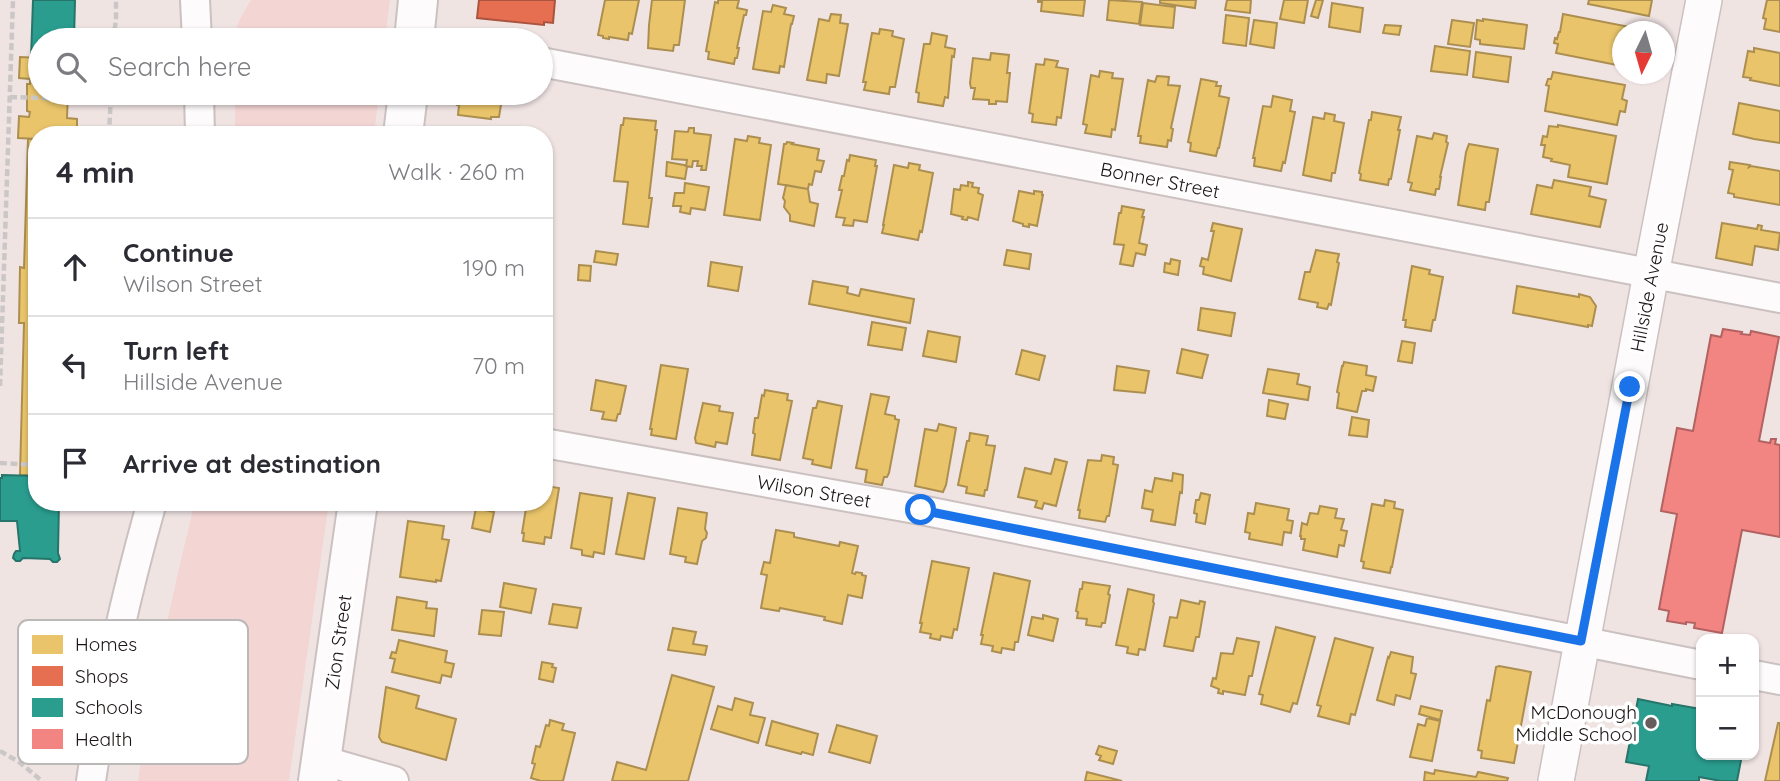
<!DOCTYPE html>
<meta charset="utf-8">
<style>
:root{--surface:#fff;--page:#f7f7f7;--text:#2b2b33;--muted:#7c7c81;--line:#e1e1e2}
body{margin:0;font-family:Quicksand,sans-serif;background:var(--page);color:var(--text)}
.controls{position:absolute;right:21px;bottom:21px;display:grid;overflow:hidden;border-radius:14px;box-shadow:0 2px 5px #0004}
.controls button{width:63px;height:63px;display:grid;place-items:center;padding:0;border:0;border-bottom:2px solid var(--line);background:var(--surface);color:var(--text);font:35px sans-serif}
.compass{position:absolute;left:1612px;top:21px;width:63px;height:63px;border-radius:50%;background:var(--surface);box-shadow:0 2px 5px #0004;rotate:185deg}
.stop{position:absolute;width:21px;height:21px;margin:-16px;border:5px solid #1a73e8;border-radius:50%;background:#fff}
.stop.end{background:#1a73e8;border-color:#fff;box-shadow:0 2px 7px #0008}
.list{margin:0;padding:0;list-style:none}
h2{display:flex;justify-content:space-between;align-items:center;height:91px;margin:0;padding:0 28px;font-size:30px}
h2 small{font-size:23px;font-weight:400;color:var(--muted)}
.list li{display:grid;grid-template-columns:46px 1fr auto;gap:21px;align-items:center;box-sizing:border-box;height:98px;padding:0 28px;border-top:2px solid var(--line)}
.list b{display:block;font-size:26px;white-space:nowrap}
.list p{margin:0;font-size:23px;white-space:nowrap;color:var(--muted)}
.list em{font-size:23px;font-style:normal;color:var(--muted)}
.icon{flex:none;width:38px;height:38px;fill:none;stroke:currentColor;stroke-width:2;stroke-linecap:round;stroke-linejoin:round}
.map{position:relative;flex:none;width:1780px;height:781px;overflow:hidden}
.search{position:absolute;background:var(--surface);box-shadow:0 2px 5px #0004;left:28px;top:28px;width:525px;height:77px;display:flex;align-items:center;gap:18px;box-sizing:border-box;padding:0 24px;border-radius:38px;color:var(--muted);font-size:26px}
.panel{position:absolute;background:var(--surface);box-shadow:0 2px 5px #0004;left:28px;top:126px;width:525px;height:385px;border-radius:28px}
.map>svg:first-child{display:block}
.green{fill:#f3d5d4}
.homes{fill:#e9c46a;stroke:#ac8f50;stroke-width:2}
.shops{fill:#e76f51;stroke:#aa543f;stroke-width:2}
.schools{fill:#2a9d8f;stroke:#26746a;stroke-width:2}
.health{fill:#f28482;stroke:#b26261;stroke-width:2}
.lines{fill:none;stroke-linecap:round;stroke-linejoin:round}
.minor-casing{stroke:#cbc1c1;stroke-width:32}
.tertiary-casing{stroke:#cbc1c1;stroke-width:38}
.secondary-casing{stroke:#cbc1c1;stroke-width:42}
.path{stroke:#cac7c6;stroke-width:4.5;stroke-dasharray:7 3.5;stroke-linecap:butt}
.minor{stroke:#fdfbfb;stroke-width:28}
.tertiary{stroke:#fdfbfb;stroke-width:35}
.secondary{stroke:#fdfbfb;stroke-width:38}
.route{stroke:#1a73e8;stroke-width:9}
.poi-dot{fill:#665d5c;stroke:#fff;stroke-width:2.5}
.labels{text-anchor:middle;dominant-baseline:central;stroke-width:7;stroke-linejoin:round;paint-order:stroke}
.street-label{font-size:19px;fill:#1c1414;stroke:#fff}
.poi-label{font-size:19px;fill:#1c1414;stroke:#fff;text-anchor:end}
.key{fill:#fff;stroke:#bbb8b8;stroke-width:2}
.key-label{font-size:19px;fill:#1c1414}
</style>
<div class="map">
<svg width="1780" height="781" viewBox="0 0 1780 781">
<rect width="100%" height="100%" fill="#f0e4e3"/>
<path class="green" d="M251,0h139l-5,40h-150c0,-16 8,-26 16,-40z
M235,93h144l-5,42h-139z
M195,502h134l-40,279h-151c14,-94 34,-187 57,-279z"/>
<path class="homes" d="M605,0h34l-7,34 -3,-1 -1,7 -19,-3v2l-6,-1v-2l-5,-1z
M652,0h33l-6,45h-5l-1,6 -25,-3 1,-23z
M718,0h21l-2,8 10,2 -1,5h-2l-7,33h2l-2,10h-2l-1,6 -26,-5 1,-7 -3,-1 9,-49 3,1z
M1038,0h47l-2,16 -42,-5 1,-9h-4z
M1109,0l33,2 -3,22 -32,-4z
M1160,0h36l-1,8 -35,-5z
M1227,0h24l-1,13 -25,-3z
M1284,0h24l-4,23 -24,-4z
M1316,0h7l-5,18 -7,-2z
M1589,0h63l-3,16 -61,-12z
M1767,0h13v32l-16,-3 2,-10 -3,-1z
M1143,3l32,4 -2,21 -33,-3z
M1332,3l31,5 -3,24 -31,-5z
M773,5l13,3 -2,6 10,2 -2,8h-1l-7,43 -4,-1 -1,7 -26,-4 10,-58 8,1z
M831,14l10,1 -1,8 8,1 -9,52 -12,-2 -1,9 -19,-3 12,-61 10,2z
M1563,14l72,14v4h-13v34l-66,-13 2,-9 -4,-1 1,-5 2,1 2,-7h1z
M1226,15l23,3 -3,28 -23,-3z
M1483,19l44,6 -3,24 -44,-5v-4l-5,-1 2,-19 6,1z
M1254,20l23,3 -3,25 -24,-4z
M1452,20l22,3 -4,24 -22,-3z
M1385,25l16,1 -2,9 -16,-2z
M880,29l13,2 -1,5 12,3 -9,48h-5l-1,7 -25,-4 2,-8h-3l9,-49 7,1z
M932,33l15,3 -2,11 10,2 -1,8 -2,-1 -4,42 -3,-1 -2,9 -25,-4 1,-9 -3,-1 8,-48h6z
M1435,46l35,5 -3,24 -36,-4z
M1754,48l26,5v33l-30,-6 1,-2 -8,-1 5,-26 6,1z
M1476,52l35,5 -3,25 -35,-5z
M991,53l18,2 -2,18h3l-3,29 -11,-1v3h-7v-4l-16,-1 2,-11h-4l-1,-5 3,-25 17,2z
M20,57l20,1v35h28l-1,25 10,1v16h-40v4l-19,-1 1,-22 10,1 1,-5 -3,-1v-27h3v-5l-11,-1z
M1045,59l13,2 -2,6 12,2 -7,49 -4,-1 -1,8 -24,-3 1,-8 -4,-1 7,-49 8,1z
M1100,71l13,2 -1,5 11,1 -8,51 -3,-1 -1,8 -26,-4 2,-8 -4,-1 8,-49 8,2z
M1553,72l72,13 -3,14 5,2 -2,11 -5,-1 -3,14 -72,-14 4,-25 -3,-1 2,-6h3z
M1157,76l12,1 -1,8 12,1 -9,42 2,1 -2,12 -3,-1 -1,7 -27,-4 1,-7h-3l10,-56 7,2z
M1201,79l16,3 -1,4h5l-2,10 10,2 -10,50h-1l-2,8 -26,-5 1,-8 -3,-1z
M460,93h43l-4,24h-8v2l-33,-4 1,-10h-2z
M1273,96l19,4 -2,11 5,1 -10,51 -2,-1 -2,9 -27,-5 1,-8h-2l10,-52 8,1z
M1739,103l41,8v32l-26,-4 -21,-5z
M1372,112l29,5 -3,13h2l-9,49h-2l-1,6 -28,-5 1,-6 -2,-1 10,-53h2z
M1325,113l10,2 -1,6 10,2 -9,50h-3l-1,8 -28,-6 10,-58 11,2z
M624,118l32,3 -1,9h2l-8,68h3l-4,29 -25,-3 5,-42 -14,-1 7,-56h2z
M1558,125l58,11 -9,48 -39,-7 2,-12 -19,-4 1,-2 -9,-2 2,-12h-4l2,-9 4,1 2,-11 9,1z
M689,128h5v5l17,2 -5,35h-5l1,-4h-5l1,-5h-5l-1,6 -6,-1 1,-6 -15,-1 3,-28 13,1z
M1434,133l13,3 -1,6 2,1 -8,34h1l-2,12h-3l-1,6 -25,-5 2,-7 -4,-1 9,-46 15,3z
M748,136l12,2 -1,5 12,2 -11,75 -36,-5 11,-76 12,2z
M28,139h9v337l-17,-1 4,-152h-5l1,-56 4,1z
M787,142l6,1 -1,1 27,5 -2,11 7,1 -3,11 -6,-1 -3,14 -3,-1 -1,5 -30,-5 6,-40h2z
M1469,144l29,5 -9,53h-3l-1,8 -27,-5 8,-53z
M850,155l26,5 -1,6h2l-10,56 -13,-2 -1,6 -10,-1 2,-7 -9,-1 6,-27h-3l3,-14h2l3,-16 2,1z
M667,162l17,3 3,2 -2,12 -19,-3z
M1730,162l20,3 -1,2 2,-1 29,5v34l-46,-8v-3l-6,-1 5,-23 -4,-1z
M909,163l11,2 -1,5 14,3 -11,59 -2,-1 -2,9 -36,-7 2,-8h-1l11,-60 14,3z
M1554,180l37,7 -2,9 17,4 -6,27 -69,-13 6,-29 15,3z
M968,182l5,1 -1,4 7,1 -1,5 5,2 -5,25 -10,-3 -1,3 -5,-1 1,-2 -12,-3 3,-25 6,1 1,-5 7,1z
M685,183l24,4 -4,23 -14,-2 -1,6 -10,-2 1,-6h-8l2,-13h9z
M786,185l22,4 2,13 8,2 -4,22 -24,-5v-6l-6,-8 1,-6 -2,-3z
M1019,191l15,3v-3l8,1v3h1l-6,31 -8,-2v3l-6,-1v-2l-10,-3z
M1122,206l22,4 -2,7h2l-5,26 8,2 -2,10 -9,-2 -3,13 -13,-2 4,-19 -10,-1 5,-31h2z
M1213,223l29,6 -11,52 -28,-7 1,-7 -4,-1 2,-8 6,2 6,-29h-3z
M1722,223l35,6 1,-4 4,1 -1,4 19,3 -2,17 -23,-4 -3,19 -36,-7z
M1007,250l24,4 -2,15 -25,-4z
M1316,250l23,4 -2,8 2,1 -8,42 -2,-1 -2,5 -10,-2 1,-4 -19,-4 6,-27h5z
M596,251l22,3 -2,11 -22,-3z
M1171,259l9,2 -2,14 -14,-3 1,-9 5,1z
M711,262l31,5 -4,24 -30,-5z
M579,265l12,1 -1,15 -12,-1z
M1412,266l18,4 -1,4 14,3 -8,43h-2l-2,11 -26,-4 1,-7h-3z
M813,281l35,6 -1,6 12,3 2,-7 53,10 -4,24 -101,-19z
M1517,286l62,11v-3l11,3 6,9 -4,20 -4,-1v2l-75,-14z
M1201,308l34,5 -4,23 -33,-6z
M872,322l34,6 -4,22 -34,-5z
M928,331l32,6 -4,25 -33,-6z
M1402,341l13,2 -3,20 -14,-2z
M1182,349l26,6 -6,23 -25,-5z
M1022,350l23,6 -6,24 -23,-6z
M1344,362l23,4 -1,9 10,2 -3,14 -7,-2v2h-4l-5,21 -20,-4 2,-15 -2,-1 5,-26h1z
M661,365l27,4 -12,70 -25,-4 1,-6h-2z
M1117,366l32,5 -4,22 -31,-3z
M1268,369l31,5 -2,10 13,3 -2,13 -45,-7z
M596,380l30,6 -6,28h-2l-2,7 -14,-2 2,-7 -13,-2z
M765,390l23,4 -1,6 5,1 -12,59 -28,-5 3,-21 -2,-1 2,-15h3l4,-23 2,1z
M871,394l18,3 -4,17 10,2v3l4,1 -10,53 -2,4h-3l-2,8 -17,-3 2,-12 -11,-2z
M1269,400l19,4 -3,15 -18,-3z
M818,401l24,5 -11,62 -19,-4 1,-4 -10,-2 10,-50h3z
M703,403l17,3 -1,5 14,2 -6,31 -11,-2 -1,5 -19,-4 -1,-5z
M1352,417l17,3 -2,17 -18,-2z
M939,424l17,4 -10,57 -3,7 -28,-6 10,-57 12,2z
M970,433l18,3 -2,9 9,1 -8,44h-2l-1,6 -18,-3 1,-6 -9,-2 9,-44h2z
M1102,455l12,2 -1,7 5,1 -9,51h-2l-2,6 -26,-4 1,-8h-2l10,-50 13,1z
M1055,459l12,3 -11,44 -12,-3 -2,6 -7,-2 2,-6 -19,-4 7,-29 26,6z
M1173,473l10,2 -1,18 -2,-1 -5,33 -24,-4 2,-11 -11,-2 3,-18 7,2 3,-14 17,3z
M544,481h2l-1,5 14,2 -8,50 -6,-1 -1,7 -21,-3 1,-8h-2l5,-31h17z
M580,493l32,5 -8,56 -10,-2 -1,5 -11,-2v-5l-11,-2z
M628,493l27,5 -11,61 -28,-5z
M1201,493l9,2 -5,29 -9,-2 1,-8 -3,-1 2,-13h3z
M1385,500l10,2 -1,6 9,2 -11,57h-1l-1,6 -27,-5 1,-6 -3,-1 11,-57 12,2z
M1256,503l33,6 -2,11 6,1 -2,12 -7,-1 -2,13 -33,-6 1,-6 -5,-1 3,-19 6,1z
M1320,506l17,3 -2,9 9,1 -3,11 6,1 -3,15 -5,-1 -2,12 -34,-7 2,-11h-4v-3h-1l2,-13 5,2 3,-12 8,1z
M476,508l18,4 -4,20 -18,-4z
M678,508l29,5 -2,16 2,4 -1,5 -4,3 -5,23 -12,-2 1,-5 -16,-3z
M408,521l36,5 -2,13 7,1 -8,41 -5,-1v2l-36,-5z
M776,530l18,3v4l45,9 1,-4 18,4 -6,27 3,1 1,-2 6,1v2l4,1 -4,22 -14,-3 -6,29 -18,-4 1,-3 -45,-9 -1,3 -18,-3 6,-33 -6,-1 3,-12 6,1z
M932,561l37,7 -12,62 -3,-1 -2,9 -11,-2 -1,4 -10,-2 1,-4 -11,-2 2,-9h-2z
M994,573l36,8 -12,61h-3l-1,8 -12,-2 -1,5 -9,-2 1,-5 -12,-2 2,-9h-2z
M1083,582l27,4 -2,8 2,1 -5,28h-3l-1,4 -15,-2 1,-6 -10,-1 1,-6 -2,-1 4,-22h2z
M504,583l32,6 -5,24 -31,-6z
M1128,589l26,6 -1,7 1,1 -9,47 -6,-1 -1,6 -11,-2 1,-6 -12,-2z
M397,597l30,5 -1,6 11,1 -3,27 -42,-6z
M1181,600l18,4 1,-3 5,1 -6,35h-3l-3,14 -29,-5 6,-29 7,1z
M553,604l28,4 -4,20 -28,-4z
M482,610l22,2 -3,24 -22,-2z
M1043,615l15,4 -5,22 -25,-6 4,-18 11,2z
M1276,627l39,10 -18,67 -4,-1 -3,9 -29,-8 2,-9 -4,-1z
M673,628l23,4 -3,12 14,2 -2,9 -37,-5z
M1237,638l22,4 -7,34h-3l-4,19 -22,-4v3l-5,-1 1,-4 -8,-3 2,-8 3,1 5,-26 12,1z
M1335,638l38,10 -18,67 -4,-1 -2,10 -31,-8 3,-10 -4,-1z
M399,640l48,11 -2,11 9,2 -3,13 -9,-2 -2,8 -48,-11 3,-13 -5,-1 2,-6 4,1z
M1391,652l22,5 -2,16 5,1 -6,25 -14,-4 -2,10 -17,-5 11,-43 1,1z
M542,662l11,2 -1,3 4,1 -3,14 -14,-3z
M1499,666l32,6 -17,91 -33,-5 1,-7 -4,-1 9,-50 3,1 6,-34z
M672,675l42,12 -26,94h-76l5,-19 29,8z
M386,687l33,9 -3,12 40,11 -10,41 -64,-18 -3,-5z
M735,698l18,5 -3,12 15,3 -7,25 -47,-14 7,-23 14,4z
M1421,706l21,5 -2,9 -21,-6z
M1427,718l13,3 -8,40 -22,-4 8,-33 7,2z
M550,720l14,4 -2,6 13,3 -12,48h-22l-10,-3 4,-14 -3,-1 4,-17 4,1 6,-22 3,1z
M772,721l46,13 -5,21 -11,-3 -1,2 -35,-9z
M1778,723h2v58h-15z
M837,725l40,11 -7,27 -41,-11z
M1099,746l18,5 -4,13 -14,-4 2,-4 -5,-2z
M1435,770l41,7 2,-5 30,6 -1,3h-83l1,-9 9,2z
M1087,772l35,9h-37z"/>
<path class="shops" d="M479,0h76l-2,23 -9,-1v3l-67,-7z"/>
<path class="schools" d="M33,0h42l-1,40h-34v18h-9z
M2,475l35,1v26h22l-1,51 2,6 -3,3h-4l-3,-3 -27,-1 -3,3h-4l-3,-3 1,-4 2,-3h4l-3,-30h-17v-43h2z
M1638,699l34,7v-2l29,5v46h41l-5,26h-16l-22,-4v4h-53l3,-15 -23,-4z"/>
<path class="health" d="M1723,329l19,3 -1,2 9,1 1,-4 28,6 -20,104 11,2 1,-4h5l-1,5 5,1v92l-38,-7 -20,103 -28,-5 1,-5 -9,-1v2l-19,-3 2,-10 -10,-2 18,-95 -16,-3 16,-83 16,3 18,-96 10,2z"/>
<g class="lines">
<defs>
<path id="minor" d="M195,0l2,40
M541,62l1239,236
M199,93l1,42
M544,443l377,67 780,155
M1754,675l26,5
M321,760l73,21
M91,781c14,-94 35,-187 61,-279"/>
<path id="tertiary" d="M1556,781l95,-507 53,-274"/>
<path id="secondary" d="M414,40l4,-40
M403,135l5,-42
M318,781l40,-279"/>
</defs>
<use href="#minor" class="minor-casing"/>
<use href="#tertiary" class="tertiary-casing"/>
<use href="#secondary" class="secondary-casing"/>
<path class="path" d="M113,40l3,-20v-20
M10,97l132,4 31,-2
M109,135l2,-42
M0,386l13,-386
M0,463l37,2
M0,751l19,11 23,19"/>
<use href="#minor" class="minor"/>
<use href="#tertiary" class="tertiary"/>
<use href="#secondary" class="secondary"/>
</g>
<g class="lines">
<path class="route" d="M921,510l660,131 49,-254"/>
</g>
<circle class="poi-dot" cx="1651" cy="723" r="7"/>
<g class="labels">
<g class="street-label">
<text transform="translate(1160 180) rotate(11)">Bonner Street</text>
<text transform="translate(1649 287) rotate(-79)">Hillside Avenue</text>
<text transform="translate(814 491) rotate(10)">Wilson Street</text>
<text transform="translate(338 642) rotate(-82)">Zion Street</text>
</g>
<g class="poi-label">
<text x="1637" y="712">McDonough<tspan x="1637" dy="22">Middle School</tspan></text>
</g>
</g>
<rect x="18" y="620" width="230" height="144" rx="10" class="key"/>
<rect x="32" y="635" width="31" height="19" fill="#e9c46a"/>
<rect x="32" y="666" width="31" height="20" fill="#e76f51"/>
<rect x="32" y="698" width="31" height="19" fill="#2a9d8f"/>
<rect x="32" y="729" width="31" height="20" fill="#f28482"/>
<g class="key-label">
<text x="75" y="651">Homes</text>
<text x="75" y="683">Shops</text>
<text x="75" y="714">Schools</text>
<text x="75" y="746">Health</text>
</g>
</svg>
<div class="controls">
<button>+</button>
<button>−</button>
</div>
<svg class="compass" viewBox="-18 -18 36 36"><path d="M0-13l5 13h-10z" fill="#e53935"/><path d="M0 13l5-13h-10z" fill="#7c7c81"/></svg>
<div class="stop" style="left:921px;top:510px"></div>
<div class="stop end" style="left:1630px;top:387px"></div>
<div class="search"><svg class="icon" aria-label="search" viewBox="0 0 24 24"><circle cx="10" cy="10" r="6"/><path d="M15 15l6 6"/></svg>Search here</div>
<section class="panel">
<h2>4 min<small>Walk · 260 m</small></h2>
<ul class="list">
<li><svg class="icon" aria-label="ahead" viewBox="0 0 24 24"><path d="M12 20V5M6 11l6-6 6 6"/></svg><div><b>Continue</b><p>Wilson Street</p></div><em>190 m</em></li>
<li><svg class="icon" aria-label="left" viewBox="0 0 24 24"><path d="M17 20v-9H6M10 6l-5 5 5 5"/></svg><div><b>Turn left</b><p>Hillside Avenue</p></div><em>70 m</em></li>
<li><svg class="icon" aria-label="arrive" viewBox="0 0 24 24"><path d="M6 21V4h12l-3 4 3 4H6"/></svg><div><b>Arrive at destination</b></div></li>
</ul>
</section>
</div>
